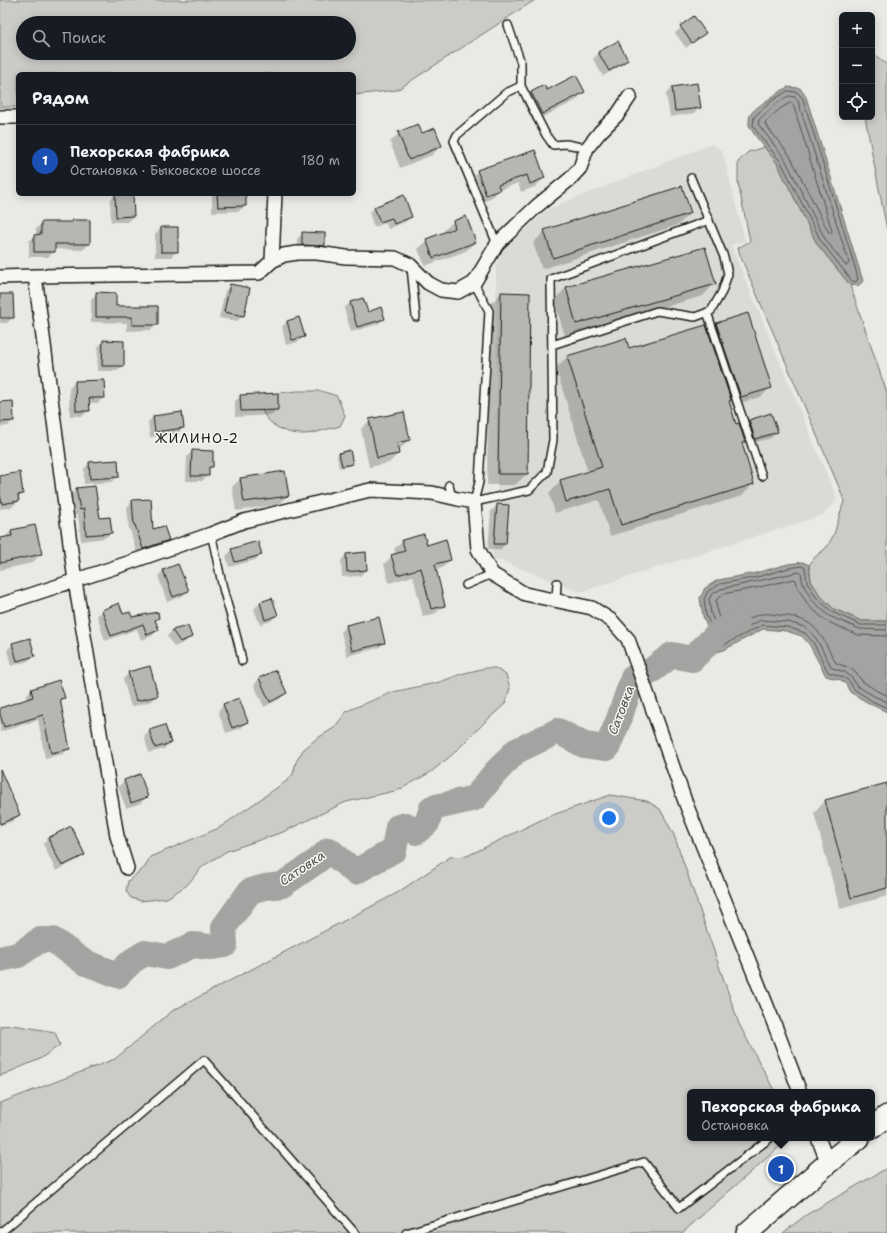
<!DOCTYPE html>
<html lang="ru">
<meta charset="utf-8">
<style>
:root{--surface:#171b24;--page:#242831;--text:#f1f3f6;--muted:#9ea1a6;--line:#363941;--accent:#7c3aed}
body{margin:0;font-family:"Shantell Sans",sans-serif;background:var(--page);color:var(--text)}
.controls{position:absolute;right:12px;top:12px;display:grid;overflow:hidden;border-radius:6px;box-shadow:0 2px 10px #0003}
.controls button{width:36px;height:36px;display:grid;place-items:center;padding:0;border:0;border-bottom:1px solid var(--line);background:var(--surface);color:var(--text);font:20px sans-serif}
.you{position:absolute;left:609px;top:818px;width:14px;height:14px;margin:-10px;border:3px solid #fff;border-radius:50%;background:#1a73e8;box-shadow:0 0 0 6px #1a73e833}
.badge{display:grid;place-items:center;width:26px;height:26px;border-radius:50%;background:var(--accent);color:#fff;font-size:13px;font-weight:700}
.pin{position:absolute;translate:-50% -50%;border:2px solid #fff;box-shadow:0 1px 4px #0006}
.popup{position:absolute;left:687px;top:1089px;width:188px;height:52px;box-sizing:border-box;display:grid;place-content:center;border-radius:6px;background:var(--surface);filter:drop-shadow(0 1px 3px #0005);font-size:13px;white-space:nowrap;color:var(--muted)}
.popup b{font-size:15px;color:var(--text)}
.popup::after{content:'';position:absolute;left:50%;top:100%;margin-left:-8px;border:8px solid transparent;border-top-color:var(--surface)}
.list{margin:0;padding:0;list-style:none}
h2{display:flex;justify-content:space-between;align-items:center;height:52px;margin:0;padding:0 16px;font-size:17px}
h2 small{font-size:13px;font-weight:400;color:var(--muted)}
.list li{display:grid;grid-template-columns:26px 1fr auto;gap:12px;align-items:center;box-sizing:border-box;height:72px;padding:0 16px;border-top:1px solid var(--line)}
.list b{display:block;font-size:15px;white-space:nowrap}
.list p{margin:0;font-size:13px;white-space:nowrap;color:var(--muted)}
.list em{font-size:13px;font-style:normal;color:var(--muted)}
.icon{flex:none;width:22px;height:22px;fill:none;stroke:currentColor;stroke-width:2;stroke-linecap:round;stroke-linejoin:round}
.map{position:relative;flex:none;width:887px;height:1233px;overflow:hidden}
.search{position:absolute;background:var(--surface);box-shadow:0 2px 10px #0003;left:16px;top:16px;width:340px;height:44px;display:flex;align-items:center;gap:10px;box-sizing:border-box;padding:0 14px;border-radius:22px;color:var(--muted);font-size:15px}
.panel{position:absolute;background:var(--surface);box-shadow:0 2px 10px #0003;left:16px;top:72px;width:340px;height:124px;border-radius:6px}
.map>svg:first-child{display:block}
.built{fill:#dadad6}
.green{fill:#cbcbc7;stroke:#747472;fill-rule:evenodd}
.water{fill:#a3a3a1;stroke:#6d6d6c}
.shadow{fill:#0003}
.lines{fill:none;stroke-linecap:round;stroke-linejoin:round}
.shore{stroke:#525251;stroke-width:1}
.river{stroke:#a3a3a1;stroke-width:26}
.building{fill:#b6b6b3;stroke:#1c1c1c}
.lane-casing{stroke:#1c1c1c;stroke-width:10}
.street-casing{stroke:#1c1c1c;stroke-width:16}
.primary-casing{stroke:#1c1c1c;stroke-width:24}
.lane{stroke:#f6f6f2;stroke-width:7}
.street{stroke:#f6f6f2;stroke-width:13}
.primary{stroke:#f6f6f2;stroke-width:21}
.labels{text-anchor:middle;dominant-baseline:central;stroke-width:3;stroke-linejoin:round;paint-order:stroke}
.water-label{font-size:13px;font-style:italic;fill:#525251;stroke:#f6f6f2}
.quarter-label{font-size:14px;letter-spacing:1px;fill:#1c1c1c;stroke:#f6f6f2}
</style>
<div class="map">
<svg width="887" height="1233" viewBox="0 0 887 1233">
<rect width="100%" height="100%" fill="#e9e9e5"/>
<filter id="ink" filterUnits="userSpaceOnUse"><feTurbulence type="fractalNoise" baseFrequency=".025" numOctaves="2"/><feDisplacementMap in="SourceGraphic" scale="8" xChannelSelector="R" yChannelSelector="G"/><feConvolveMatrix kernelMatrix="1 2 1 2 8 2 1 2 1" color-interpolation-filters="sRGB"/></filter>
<g filter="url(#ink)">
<path class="built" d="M712,144l10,6 23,91 -14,4 106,254 -14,16 -243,77 -88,-35 5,-53 -1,-238 7,-17 45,-40z"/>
<path class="green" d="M0,0h535l-138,90 -43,5v-21h-336v33h-18zM23,23h326v30h-326z
M872,52l15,13v165l-22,-113h7z
M764,147l13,16 40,81 33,41 37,108v228h-25l-28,-12 -14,-14 -9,-14 -2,-16 6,-8 12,-10 7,-13 10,-33 -3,-9 -101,-237 -2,-7 12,-7 -12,-58v-21l10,-10z
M298,391h23l16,5 8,20 -5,10c-9,2 -18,5 -27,7 -21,4 -44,-4 -52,-25l17,-15z
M485,668h10l11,7 4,13 -5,16 -20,18 -32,32 -22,18 -32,18 -53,12 -63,30 -56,19 -24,15 -16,19 -20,13 -26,3 -10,-3 -5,-7 2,-10 17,-14 5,-10 69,-29 69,-48 5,-6 3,-12 7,-12 13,-11 18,-11 13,-17 46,-19 47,-10 21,-8z
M610,795l37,6 13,8 14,26 65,189 36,68h-85v46h96v3l-104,92h-682v-130l115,-44 57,-48 225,-118 53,-36 17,-1 80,-39z
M13,1025l42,7 5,13 -20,14 -40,17v-50z
M887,1168v65h-104l23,-18z"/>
<path class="water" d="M788,87l12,1 6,9 57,184 -5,5 -8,-1 -33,-41 -40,-81 -23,-29 -5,-9c0,-3 0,-7 1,-10 5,-8 29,-23 38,-28z
M803,562l6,3 2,16 9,14 14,14 28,12h25v91l-17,-8 -20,-12 -4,-8 -5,-4 -15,-4 -17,-32 -7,-8 -16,-5 -23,-2 -39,21 -11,3 -4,-3 -1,-20 -5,-14 -3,-18 5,-10 13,-8 38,-7 32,-9z"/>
<path class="shadow" d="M693,18l11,15 -18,15 -11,-15z
M599,53l28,7 -6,6 -18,10 -10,-17z
M696,84l3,23 -5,6 -24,4 -4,-23 6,-6z
M547,91l37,1 -9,9 -42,21 -11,-21 9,-9z
M399,133l23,2 19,11 -9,9 -32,13 -10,-26z
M534,151l10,27 -9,9 -14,5 -3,-9 -18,7 -10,9 -12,5 -9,-24 9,-9z
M116,194h16l1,22 -6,6h-16l-1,-22z
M212,194h33v12l-6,5 -27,1z
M375,207l36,10 -6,5 -17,7 -2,-6 -12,4 -5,-14z
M690,213l-12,12 -136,44 -9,-26 12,-12z
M465,217l10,25 -9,9 -41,15 -7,-17 9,-9 18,-7 -1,-3 9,-8z
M72,221h17v23l-6,6 -29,-1v3l-6,5h-19v-16l7,-5v-7l6,-6h29z
M161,228h16v23l-6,6h-16v-23z
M303,233l21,13 -6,5 -21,-1v-11z
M704,249l10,35 -11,12 -138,40 -11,-36 12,-12z
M230,285l13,31 -6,5 -18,-3 6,-27z
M97,293l18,14 42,18 -6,5 -24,1v-8l-36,-1v-23z
M501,293l26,181 -12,11h-28l2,-180z
M0,295l13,22 -6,6h-7v-4h8v-2h-8z
M363,299l4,14 17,5 -6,6 -27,8 -7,-24 6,-5z
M287,321l17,15 -6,6 -12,3 -4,-18z
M717,324l54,63 -9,9 -30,10 -2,-6 -2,2 7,23 9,17 -3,3 12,39 -11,12 -132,40 -11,-36 -44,13 -6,-20 11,-12 28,-8 -32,-105 12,-12 61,-7 78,-16z
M103,341l20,25 -6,5h-20l1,-24z
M103,381l1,16 -6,6h-10l1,7 -6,6h-13l-1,-28 6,-6z
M241,396l36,13 -6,6 -36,2v-16z
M0,403l13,17 -5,6 -8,1z
M771,414l5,18 -5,6 -22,6 -6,-17 6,-6z
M154,416l29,12 -6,6 -27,3 -2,-15z
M370,420l39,20 -9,9 -3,1 1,4 -9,9 -20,4 -8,-38z
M192,451l20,15 -4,4v5l-6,6h-16l1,-24z
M339,454l13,9 -2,3 -11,2 -2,-12z
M89,463l29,14 -6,5 -28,2v-15z
M0,477l22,17 -4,5v2l-6,6 -12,2z
M241,478l47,17 -9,9 -43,7 -4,-24z
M77,489l22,30 12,14 -6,5 -24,3 -3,-26h-4l-3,-20z
M133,501l19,30 16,9 -6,6 -25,8 -7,-24h-1l-2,-23z
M497,505l8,39 -5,6 -12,-1 3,-38z
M11,531l30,23 -9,9 -32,7v-31l4,-1z
M403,541l23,5 24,14 -8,8 -6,2 8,35 -8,8 -13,4 -10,-41 -24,7 -5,-19 8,-8 4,-2 -2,-5z
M232,550l29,4 -6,6 -26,7 -3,-11z
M346,555l20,15 -6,6 -18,1 -1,-17z
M163,571l24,20 -5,5 -15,6 -9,-26z
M272,599l5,16 -6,6 -11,4 -6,-16 6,-6z
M102,610l30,8h26l-3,4 3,8 -6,6 -11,4 -4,-11 -32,12 -8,-25z
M347,626l37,17 -6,5 -31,8 -6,-25z
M187,627l4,10 -6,5 -11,5 -7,-11 5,-5z
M13,644l21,11 -6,6 -17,5 -4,-16z
M275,671l11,22 -6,6 -16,8 -10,-22 5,-6z
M129,673l28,22 -5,6 -21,6 -8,-28z
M31,690l32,7 -4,5 10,46 -6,6 -18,4 -7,-38 -38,12v-23l27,-9 -1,-4z
M238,699l9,23 -6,6 -15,5 -8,-22 5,-6z
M150,731l19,12 -5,6 -15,4 -5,-17z
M139,776l7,21 -5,6 -15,5 -8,-21 6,-6z
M887,784v112l-47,13 -26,-96 11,-12z
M0,792l19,23 -6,6 -13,5z
M48,838l36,17 -6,5 -22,11 -13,-27z"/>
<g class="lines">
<path class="shore" d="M788,91l9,1 6,7 52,168 3,12 -2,3 -4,-1 -31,-40 -40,-79 -24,-30 -4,-7 1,-8 3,-3 16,-14z
M789,96l6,1 3,4 51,162 -2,2h-2l-20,-26 -40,-80 -27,-35 1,-4 2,-2 15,-14z
M790,103l3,1 39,127 -1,3 -2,-1 -39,-77 -25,-32 1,-3 14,-12z
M887,625h-26l-29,-13 -16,-15 -9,-15 -2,-14 -3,-2 -13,2 -32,9 -37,7 -12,7 -4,8 2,16 6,14 2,19 8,-2 40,-21 25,2 18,6 8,9 15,30 15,5 6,4 5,8 18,12 15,7
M887,630l-27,-1 -31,-13 -17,-16 -9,-16 -2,-11 -2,-1 -78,17 -9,5 -3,5 2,15 6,14 1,13h2l23,-12 18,-9 27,2 17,5 4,3 8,10 15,28 13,4 7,6 5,8 17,10 13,6
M887,636l-29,-1 -32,-14 -18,-16 -10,-17 -2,-8 -2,-1 -34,8 -37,7 -7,6 1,12 7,19 33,-16c7,-2 14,-1 21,0 40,3 41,18 58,48l14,5 7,6 5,7 15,10 10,4"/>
<path class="river" d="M648,673l24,-18 20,4 27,-27 18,-10
M0,959l18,-4 22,-15h13l31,22 34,13 14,-14 13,-8 22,4 26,-12 17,2 15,-2 -1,-18 26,-36 15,-4 17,-2 35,-24 12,-11 26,22 39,-22 4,-23 8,-2 10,7 11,-9 5,-15 43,-10 19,-24 22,-23 42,-20 26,14 23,3 12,-29 14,-41"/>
</g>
<path class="building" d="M694,16l12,17 -14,10 -12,-17z
M618,41l10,19 -19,11 -11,-19z
M576,75l9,17 -43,22 -11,-22 13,-7 3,5z
M697,83l4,25 -26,3 -3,-24z
M418,124l4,9 13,-5 7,18 -33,14 -11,-28z
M535,150l10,28 -15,6 -3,-9 -29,10 2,5 -14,5 -9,-25z
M682,186l9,27 -138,45 -9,-28z
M115,194h18l1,22 -18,1z
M217,194h29v12l-28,1z
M404,195l8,22 -18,7 -2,-6 -12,4 -6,-15z
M466,216l10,26 -43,16 -7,-19 29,-11 -2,-7z
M72,220h18v24h-35v8h-21v-17l7,-1v-12h31z
M161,227h17v25h-17z
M302,232l23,1v13l-23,-1z
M705,247l11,37 -140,40 -10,-37z
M230,284l20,4 -6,28 -20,-4z
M96,292l20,1v13h42v19h-26v-8h-36z
M501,292l29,1 -2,181h-30z
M0,294h13l1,24h-14z
M363,298l5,14 13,-5 4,12 -28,8 -7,-25z
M748,313l24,75 -31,9 -25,-74z
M299,317l6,20 -13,3 -5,-19z
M706,325l25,75 -2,1 7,23 3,-1 6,19 -3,1 12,41 -133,41 -11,-36 -44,13 -6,-22 42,-13 -35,-111 59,-18 3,10z
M103,340l21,1v25h-22z
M104,380l1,18h-16l1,13h-14l-1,-30z
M278,393v17l-37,1 -1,-16z
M13,401l1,20 -14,1v-20z
M182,412l2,16 -29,4 -2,-16z
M404,412l6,28 -13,3 2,11 -22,4 -8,-39z
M771,413l7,19 -23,7 -6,-19z
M192,450l21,1v16h-4v9h-18z
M350,450l3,14 -11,2 -3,-13z
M118,460l1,17 -29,2 -1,-17z
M285,471l4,25 -45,6 -4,-24z
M20,472l3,22 -5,1 1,6 -17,3 -2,-10v-18z
M95,486l5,32 10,-1 2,16 -26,2 -2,-26 -4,1 -4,-22z
M151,499l2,30 11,-3 5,14 -26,9 -8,-24h-1l-2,-25z
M497,504l12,1 -3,39h-12z
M35,525l7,29 -42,9v-25l12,-2 -1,-6z
M424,534l3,11 19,-6 5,21 -16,4 10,42 -14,3 -10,-41 -24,7 -6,-20 14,-4 -3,-11z
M258,541l4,14 -27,7 -4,-13z
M366,552l1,18 -20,2 -1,-18z
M178,564l11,27 -16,6 -10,-27z
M272,598l6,17 -13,5 -5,-18z
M119,603l4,11 7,-2 2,5 26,-5 1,6 -4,2 4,10 -12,5 -4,-11 -32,12 -9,-26z
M379,617l6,26 -33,8 -6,-26z
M188,626l4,11 -12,5 -8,-12z
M30,638l5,18 -18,5 -5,-18z
M150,666l8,30 -22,5 -8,-29z
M276,670l11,23 -17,9 -11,-24z
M59,680l6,18 -5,1 10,50 -19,4 -8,-38 -39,12 -4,-13v-6l33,-11 -2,-8z
M239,698l9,24 -16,6 -9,-24z
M165,725l6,18 -16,5 -6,-18z
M0,769l20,46 -20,9z
M140,774l8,23 -17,6 -7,-23z
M887,783v105l-36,10 -26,-98z
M71,826l14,29 -23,11 -14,-28z"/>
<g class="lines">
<defs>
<path id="lane" d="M508,25l13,38v23l25,49 7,10 13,-1 21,4
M497,244l-43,-103 3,-6 49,-42 15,-7
M411,267l5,50
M474,283l15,28 -10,171 -5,20 55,-12 18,-18 6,-32 -2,-161 158,-59
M707,312l55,164
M552,345l105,-34 38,6 16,-6 11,-19 6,-18 -4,-17 -33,-79
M449,485l3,13
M211,534c5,19 8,38 13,58 6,23 14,45 18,69
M466,585l26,-11
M556,600l1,-17
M0,1233l204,-173 151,173
M406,1233l238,-71 35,46 91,-70"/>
<path id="street" d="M0,117h18
M272,261l3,-67
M35,276l224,-3 13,-12 12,-6 13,-2h20l29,4 49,1 15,7 18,18 13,7 17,2 16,-9 23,-39 40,-38 33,-27 10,-11 7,-20 13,-16 18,-18 12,-18
M0,277l35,-1 40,305 42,255 10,32
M0,605l125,-41 86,-30 33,-13 126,-31 62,3 26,6 16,3 4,47 14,25 33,20 67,14 20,13 16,18 58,165 91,227 23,61
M818,1138l10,25"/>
<path id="primary" d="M872,1128l15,-12
M747,1233l81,-70 31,-25"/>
</defs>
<use href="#lane" class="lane-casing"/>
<use href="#street" class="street-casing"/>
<use href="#primary" class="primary-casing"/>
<use href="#lane" class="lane"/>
<use href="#street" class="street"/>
<use href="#primary" class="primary"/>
</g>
</g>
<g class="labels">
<g class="water-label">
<text transform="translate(621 710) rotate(-69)">Сатовка</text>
<text transform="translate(302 868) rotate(-34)">Сатовка</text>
</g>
<g class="quarter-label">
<text x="197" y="438">ЖИЛИНО-2</text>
</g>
</g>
</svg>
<div class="controls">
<button>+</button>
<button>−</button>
<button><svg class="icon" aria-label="locate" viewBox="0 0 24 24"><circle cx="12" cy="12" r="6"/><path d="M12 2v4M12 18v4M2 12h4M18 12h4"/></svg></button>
</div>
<div class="you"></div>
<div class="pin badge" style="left:781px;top:1169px;background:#1a4fb4">1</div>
<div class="popup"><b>Пехорская фабрика</b>Остановка</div>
<div class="search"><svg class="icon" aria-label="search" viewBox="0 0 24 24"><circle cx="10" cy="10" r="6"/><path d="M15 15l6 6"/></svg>Поиск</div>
<section class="panel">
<h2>Рядом<small></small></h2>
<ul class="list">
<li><span class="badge" style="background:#1a4fb4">1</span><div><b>Пехорская фабрика</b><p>Остановка · Быковское шоссе</p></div><em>180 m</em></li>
</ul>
</section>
</div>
